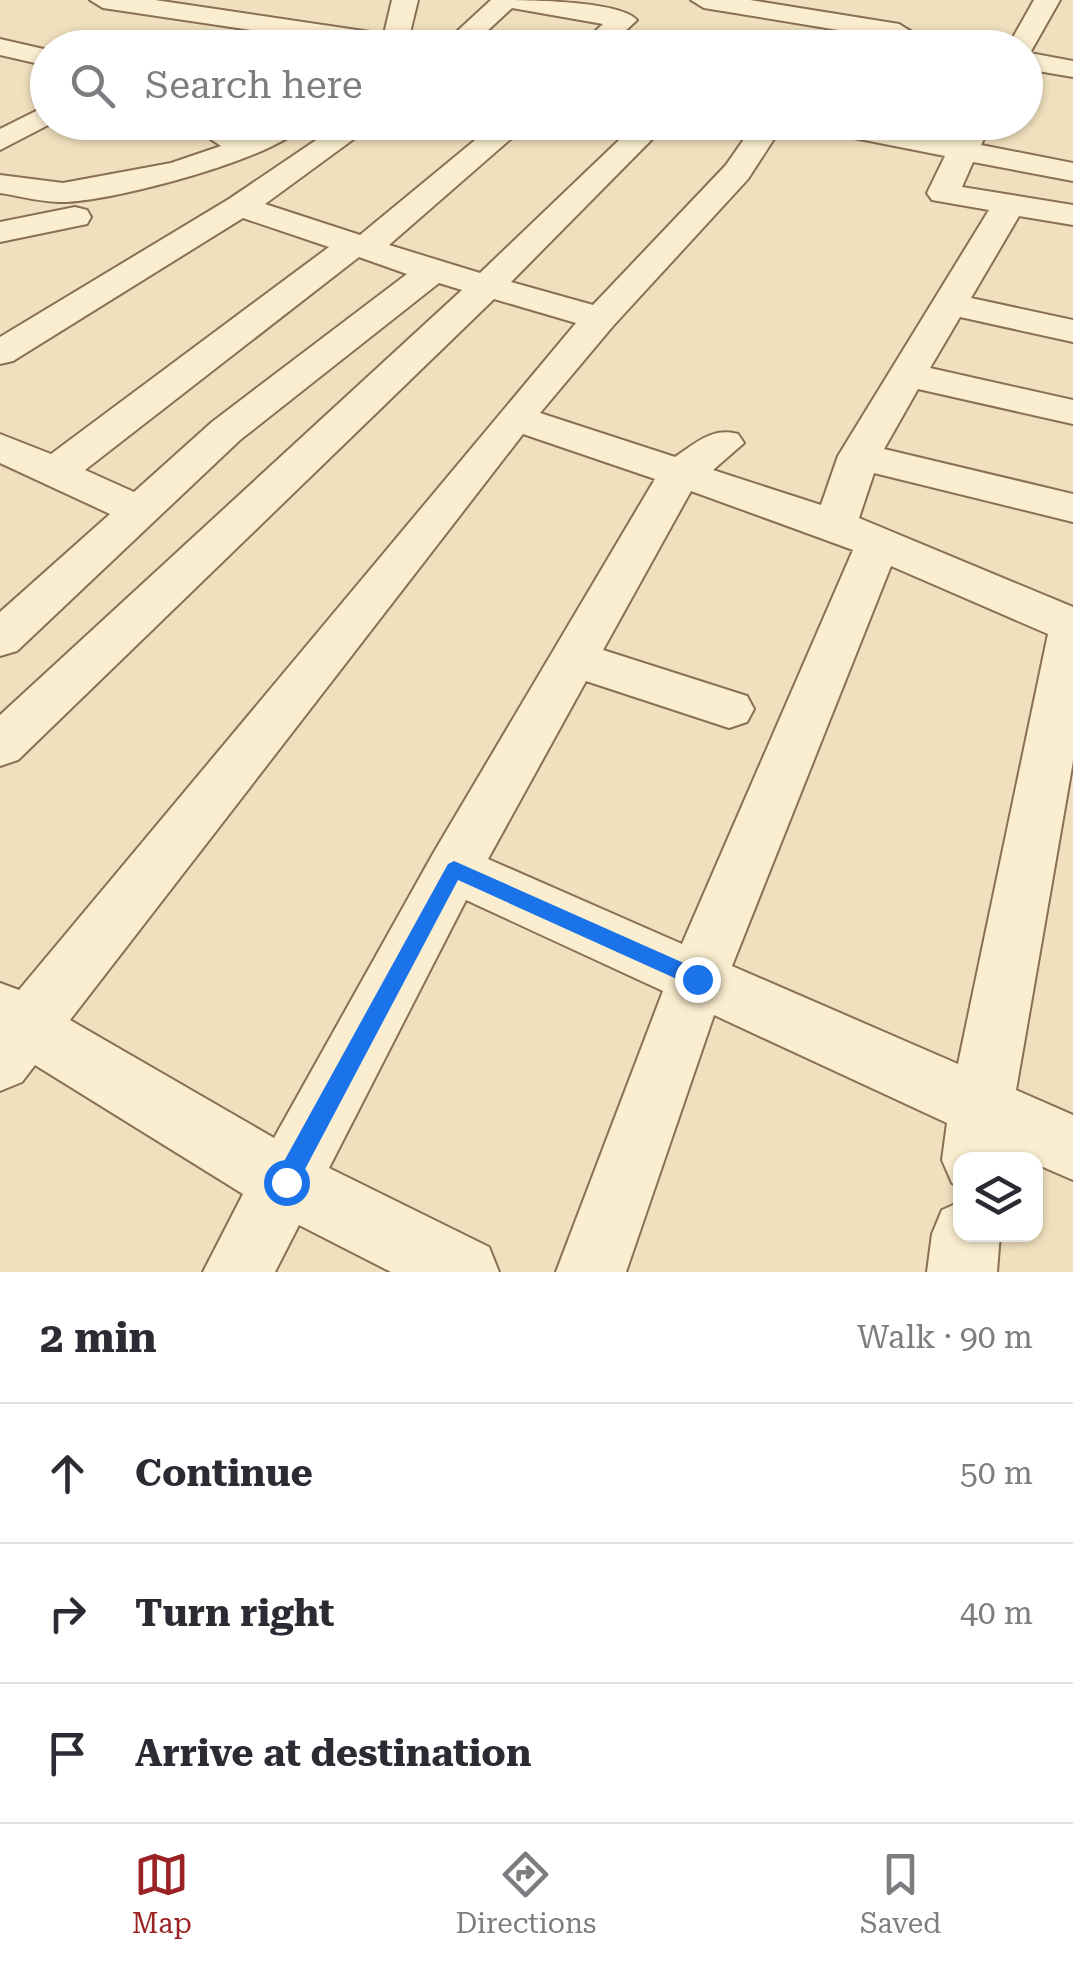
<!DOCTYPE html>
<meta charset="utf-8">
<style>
:root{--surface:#fff;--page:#f2f2f3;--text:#2b2b33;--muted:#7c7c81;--line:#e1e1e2;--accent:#9b2224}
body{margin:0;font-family:"Roboto Serif",serif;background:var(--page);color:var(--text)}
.controls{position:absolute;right:30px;bottom:30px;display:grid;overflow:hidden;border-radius:20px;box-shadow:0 2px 8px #0004}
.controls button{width:90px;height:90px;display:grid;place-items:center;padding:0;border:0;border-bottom:2px solid var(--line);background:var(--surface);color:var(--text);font:50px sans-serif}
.stop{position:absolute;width:30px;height:30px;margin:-22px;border:8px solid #1a73e8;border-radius:50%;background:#fff}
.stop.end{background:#1a73e8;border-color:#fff;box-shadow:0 2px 10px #0008}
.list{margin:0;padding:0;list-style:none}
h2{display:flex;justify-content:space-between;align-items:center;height:130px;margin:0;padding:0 40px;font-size:42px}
h2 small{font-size:32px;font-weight:400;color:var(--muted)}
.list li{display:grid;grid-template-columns:65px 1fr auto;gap:30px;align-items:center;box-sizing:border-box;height:140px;padding:0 40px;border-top:2px solid var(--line)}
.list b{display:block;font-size:38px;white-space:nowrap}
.list em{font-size:32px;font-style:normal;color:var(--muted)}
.icon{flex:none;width:55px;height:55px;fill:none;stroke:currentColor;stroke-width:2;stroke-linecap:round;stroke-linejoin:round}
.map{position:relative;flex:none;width:1073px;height:1272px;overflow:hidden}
.search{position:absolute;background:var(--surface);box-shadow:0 2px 8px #0004;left:30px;right:30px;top:30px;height:110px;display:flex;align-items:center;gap:25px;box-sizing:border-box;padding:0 35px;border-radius:55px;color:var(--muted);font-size:38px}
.sheet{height:550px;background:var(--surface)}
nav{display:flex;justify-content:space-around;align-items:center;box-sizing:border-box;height:140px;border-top:2px solid var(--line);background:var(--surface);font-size:28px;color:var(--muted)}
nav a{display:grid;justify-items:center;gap:5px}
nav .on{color:var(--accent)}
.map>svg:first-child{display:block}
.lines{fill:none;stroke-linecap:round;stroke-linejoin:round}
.minor-casing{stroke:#897055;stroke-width:4}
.minor{fill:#fbeed0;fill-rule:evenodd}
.route{fill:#1a73e8}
</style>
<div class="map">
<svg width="1073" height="1272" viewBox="0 0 1073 1272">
<rect width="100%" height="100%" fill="#f0e0bd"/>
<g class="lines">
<defs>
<path id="minor" d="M90,0h65l229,34 8,-34h26l-9,37 28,5 3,5 51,-47c29,0 128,0 146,20l-30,28h-30l26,-24 -91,-16 -43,40h-98l-268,-40z
M691,0h59l149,24 13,8 -13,8 -195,-32z
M1034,0h26l-30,53 43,8v16l-47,-8v-21h-19z
M0,39l48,11v16l-48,-11z
M48,105v17h6l-54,28v-21z
M185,122h37l24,14 24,-14h37c-26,36 -200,81 -246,80 -20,0 -41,-6 -61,-9v-18l63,8 108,-20 50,-17z
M343,122h34l-112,82 95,31 137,-113h33l-141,123 91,28 158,-151h31l-158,160 82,23 133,-140 30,-43h29l-37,57 -135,147 -73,87 135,44c21,-14 37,-30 63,-23l6,9 -31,27 108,35 17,-49 151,-246 -57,-10 -5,-7 18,-37 -126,-25 -14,-9h62l87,17 9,-17h24l3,4 -9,19 92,18v18l-100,-19 -11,25 111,18v20l-54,-9 -48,82 102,22v22l-113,-25 -30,51 143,32v24l-155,-35 -34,60 189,45v28l-199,-49 -15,45 214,89v154l-57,329 57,25v65l-37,-16v-4l-27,-8 -1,8h-48v27l-8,-4 -10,-23 5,-37 -233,-108 -88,257h-70l107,-281 -197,-91 -137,268 160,79 10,25h-108l-92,-47 -24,47h-72l40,-78 -208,-129 -13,17 -22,9v-108l19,7 557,-667 -82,-24 -476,461 -18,6v-51l462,-425 -23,-7 -199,157 -223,211 -17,5v-44l110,-98 -110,-51v-29l51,20 278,-207 -86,-29 -230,143 -13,3v-27l229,-138zM359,257l48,17 -195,148 -78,70 -49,-22zM523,434l132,45 -221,373 -160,286 -204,-118zM691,491l162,59 -171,394 -194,-85 98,-178 143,47 18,-6 7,-13 -7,-13 -144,-46zM891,566l157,68 -90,430 -226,-98z
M75,207l12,3 4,7 -4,7 -87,18v-20z
M960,1202v32h40l-3,38h-70l5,-38 10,-24z"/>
</defs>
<use href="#minor" class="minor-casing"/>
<use href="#minor" class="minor"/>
</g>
<path class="route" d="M454,861l250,111v13h-14l-232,-105 -164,310 -8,4 -9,-4 -3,-8 3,-8 171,-310z"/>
</svg>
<div class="controls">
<button><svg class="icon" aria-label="layers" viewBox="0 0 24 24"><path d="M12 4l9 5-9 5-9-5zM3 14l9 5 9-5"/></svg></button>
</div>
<div class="stop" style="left:286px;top:1182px"></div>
<div class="stop end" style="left:697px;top:979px"></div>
<div class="search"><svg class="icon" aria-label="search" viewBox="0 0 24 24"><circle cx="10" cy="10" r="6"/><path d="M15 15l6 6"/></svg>Search here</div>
</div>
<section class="sheet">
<h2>2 min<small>Walk · 90 m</small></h2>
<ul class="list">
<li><svg class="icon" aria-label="ahead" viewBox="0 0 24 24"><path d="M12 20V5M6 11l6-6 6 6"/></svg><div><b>Continue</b></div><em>50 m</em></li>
<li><svg class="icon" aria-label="right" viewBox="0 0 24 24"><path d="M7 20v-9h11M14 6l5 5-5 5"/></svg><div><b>Turn right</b></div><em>40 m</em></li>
<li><svg class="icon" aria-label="arrive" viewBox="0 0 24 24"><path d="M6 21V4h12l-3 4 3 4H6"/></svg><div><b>Arrive at destination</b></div></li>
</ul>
</section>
<nav>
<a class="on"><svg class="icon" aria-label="map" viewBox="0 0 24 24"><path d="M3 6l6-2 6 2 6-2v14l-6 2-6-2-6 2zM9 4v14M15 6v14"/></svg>Map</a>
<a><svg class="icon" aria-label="directions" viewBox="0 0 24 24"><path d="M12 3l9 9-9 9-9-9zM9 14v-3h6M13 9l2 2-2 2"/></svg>Directions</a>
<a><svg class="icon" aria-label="saved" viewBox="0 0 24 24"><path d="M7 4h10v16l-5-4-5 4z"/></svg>Saved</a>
</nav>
